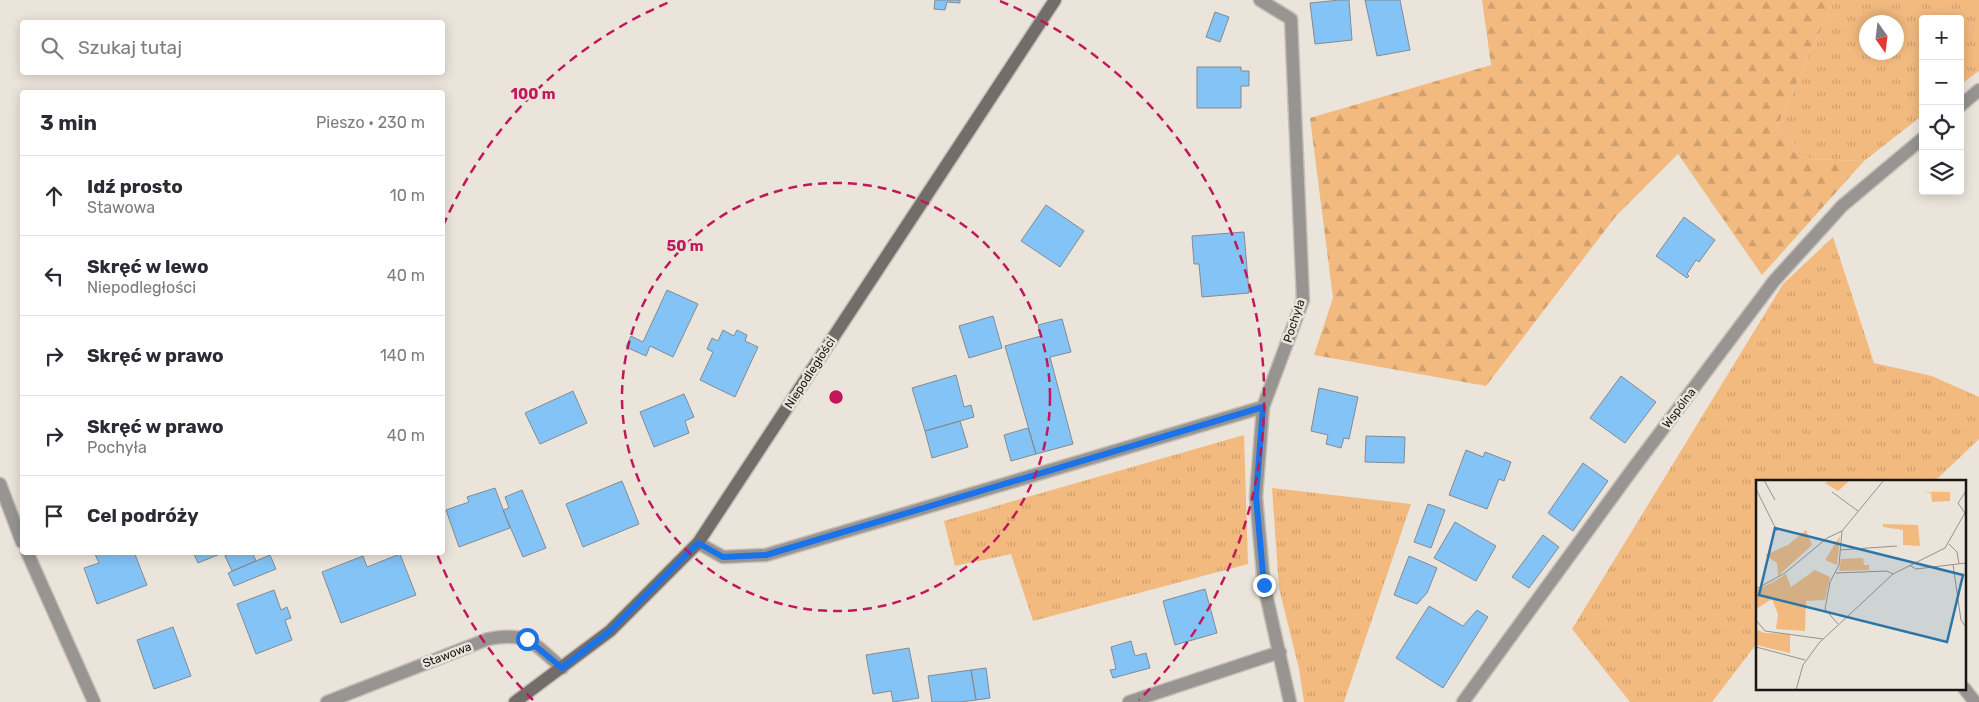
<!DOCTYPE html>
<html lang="pl">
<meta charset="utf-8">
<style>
:root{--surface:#fff;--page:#f7f7f7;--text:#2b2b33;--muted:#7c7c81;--line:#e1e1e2}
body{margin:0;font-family:Rubik,sans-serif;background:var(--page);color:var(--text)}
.controls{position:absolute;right:15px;top:15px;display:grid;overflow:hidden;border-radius:5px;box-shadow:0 2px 12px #0003}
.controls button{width:45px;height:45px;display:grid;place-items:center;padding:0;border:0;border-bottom:1px solid var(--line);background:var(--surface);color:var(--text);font:25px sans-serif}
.compass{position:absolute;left:1859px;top:15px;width:45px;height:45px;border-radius:50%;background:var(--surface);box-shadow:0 2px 12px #0003;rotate:166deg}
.stop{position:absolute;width:15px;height:15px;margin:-11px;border:4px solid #1a73e8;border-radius:50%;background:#fff}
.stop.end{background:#1a73e8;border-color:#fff;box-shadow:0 1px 5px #0008}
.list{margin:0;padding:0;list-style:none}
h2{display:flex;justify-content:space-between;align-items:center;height:65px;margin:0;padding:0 20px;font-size:21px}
h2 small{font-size:16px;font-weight:400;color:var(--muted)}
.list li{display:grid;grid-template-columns:32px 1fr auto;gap:15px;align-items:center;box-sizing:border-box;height:80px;padding:0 20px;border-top:1px solid var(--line)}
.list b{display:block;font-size:19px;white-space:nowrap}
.list p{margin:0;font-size:16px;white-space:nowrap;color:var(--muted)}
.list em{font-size:16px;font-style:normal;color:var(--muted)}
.icon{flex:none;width:28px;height:28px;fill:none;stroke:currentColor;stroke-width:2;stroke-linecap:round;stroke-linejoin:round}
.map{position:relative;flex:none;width:1979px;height:702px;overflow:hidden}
.search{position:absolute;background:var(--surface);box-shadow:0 2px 12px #0003;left:20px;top:20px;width:425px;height:55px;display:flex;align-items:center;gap:12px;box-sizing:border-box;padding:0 18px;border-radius:5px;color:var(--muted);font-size:19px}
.panel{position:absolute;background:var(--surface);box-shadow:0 2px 12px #0003;left:20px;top:90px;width:425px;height:465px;border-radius:5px}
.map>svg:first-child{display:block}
.grass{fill:url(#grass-tufts);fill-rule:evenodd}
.forest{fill:url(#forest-firs)}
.building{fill:#83c3f5;stroke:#838b92}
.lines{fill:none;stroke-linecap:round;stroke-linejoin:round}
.lane-casing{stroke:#c5bfb7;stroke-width:15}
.street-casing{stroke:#c5bfb7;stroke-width:15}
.secondary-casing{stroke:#c5bfb7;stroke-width:15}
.lane{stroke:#979491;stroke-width:12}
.street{stroke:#979491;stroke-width:12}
.secondary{stroke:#726d69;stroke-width:12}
.route{stroke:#1a73e8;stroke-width:6}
.ring{fill:none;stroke:#c2185b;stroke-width:2.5;stroke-dasharray:9 6}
.labels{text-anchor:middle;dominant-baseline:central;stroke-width:5;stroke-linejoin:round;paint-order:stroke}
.street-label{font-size:12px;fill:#191714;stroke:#ebe4db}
.inset-road{fill:none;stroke:#97928b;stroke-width:1}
.view{fill:#2b75a8;fill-opacity:0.15;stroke:#2b75a8;stroke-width:2.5}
.inset-edge{fill:none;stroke:#191714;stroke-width:2.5}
.centre{fill:#c2185b;stroke:#ebe4db;stroke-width:2.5}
.ring-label{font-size:15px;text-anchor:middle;font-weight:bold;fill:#c2185b;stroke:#ebe4db;stroke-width:5;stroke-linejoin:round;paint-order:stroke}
</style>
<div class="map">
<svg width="1979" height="702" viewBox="0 0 1979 702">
<defs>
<pattern id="grass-tufts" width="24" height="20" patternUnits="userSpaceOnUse" patternTransform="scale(1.25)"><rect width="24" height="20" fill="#f2ba7f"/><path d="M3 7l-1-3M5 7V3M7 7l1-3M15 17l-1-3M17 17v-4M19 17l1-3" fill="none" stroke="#cf9f6d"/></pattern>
<pattern id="forest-firs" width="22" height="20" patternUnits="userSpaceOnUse" patternTransform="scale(1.25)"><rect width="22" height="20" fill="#f2ba7f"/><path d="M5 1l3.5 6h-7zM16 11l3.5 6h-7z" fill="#cf9f6d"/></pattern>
</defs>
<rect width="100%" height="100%" fill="#ebe4db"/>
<path class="grass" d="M1834,0h145v71l-19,14v-66h-37v96l-59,46 -54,-2 -33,-32zM1866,22h30v30h-30z
M1833,237l41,126 58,13 47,21v42l-44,42h-177v161l-46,60h-82l-58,-73 211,-345z
M1244,435l4,129 -215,57 -22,-67 -56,12 -11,-45z
M1272,488l139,16 -67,198h-40l-5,-33 -20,-81z"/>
<path class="forest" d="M1482,0h352l-57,127 33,32 54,2 -102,114 -84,-121 -62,62 -130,170 -172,-31 19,-57 -23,-180 181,-53z"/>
<path class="building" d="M935,0h25v3l-13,-1 -2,8 -11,-1z
M1340,0h9l3,40 -37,4 -5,-41z
M1365,0h35l10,50 -33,6z
M1215,12l14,5 -9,25 -14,-5z
M1197,67h44v4h8v15h-8v22h-44z
M1046,205l38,26 -24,36 -39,-26z
M1684,217l31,23 -16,22 -3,-2 -9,14 2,2 -2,2 -31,-22z
M1244,232l5,61 -47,4 -3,-33h-5l-2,-28z
M667,290l31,14 -25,53 -23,-11 -4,10 -20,-9 5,-11 12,6z
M993,316l9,32 -33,10 -10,-32z
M1062,319l9,33 -21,5 23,87 -37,10 -31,-108 36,-10 -3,-11z
M723,330l11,6 3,-6 10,5 -2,6 13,6 -23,50 -35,-17 13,-28 -6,-3 5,-11 6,3z
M956,375l8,32 7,-2 3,12 -49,14 -13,-43z
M1621,376l35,26 -31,41 -35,-25z
M1319,388l39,9 -9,42 -5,-1 -3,10 -15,-4 2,-9 -17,-4z
M573,391l14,32 -47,21 -15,-31z
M684,394l10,23 -9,4 4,12 -35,14 -14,-35z
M960,421l8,26 -36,11 -7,-27z
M1028,428l8,26 -25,7 -7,-26z
M1366,436l39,1 -1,26 -39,-1z
M1466,450l17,7 2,-5 26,10 -7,19 -5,-2 -12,30 -38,-14z
M1583,463l25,18 -35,50 -25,-18z
M622,481l17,43 -56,23 -17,-43z
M495,488l15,40 -51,19 -13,-37 23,-8 -2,-5z
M522,490l24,58 -23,9 -20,-47 6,-2 -4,-11z
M1428,504l17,6 -14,38 -17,-6z
M1455,522l41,24 -20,35 -42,-23z
M1543,535l16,12 -30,41 -17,-11z
M117,552l2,3 6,-3h9l13,33 -50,19 -13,-36 15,-5 -5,-11z
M193,552h32l-27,11z
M233,552h19l4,9 -24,10 -7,-15z
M400,554l16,41 -75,28 -19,-51 41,-16 4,11z
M270,555l6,14 -42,17 -6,-13z
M1409,556l28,12 -10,25 -10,11 -23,-9z
M1205,589l12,44 -42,12 -12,-44z
M274,590l7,20 6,-3 4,11 -6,2 7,20 -36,14 -19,-50z
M1429,606l34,20 14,-16 11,7 -45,71 -47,-30z
M173,627l18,49 -37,13 -17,-49z
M1131,641l4,15 11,-3 4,15 -37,10 -3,-8 6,-1 -5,-22z
M909,648l10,50 -26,4 -2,-11 -18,3 -7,-39z
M986,668l4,30 -14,2 -5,-30z
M971,670l5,30 -16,2h-28l-4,-26z"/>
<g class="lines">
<defs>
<path id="lane" d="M698,543l25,14 43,-2 497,-148
M1964,688l11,14
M1129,702l151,-50"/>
<path id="street" d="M1260,0l31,19 12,281 -40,107 -7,90 8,88 26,117
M1960,106l19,-16
M0,484l22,58
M27,552l67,150
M327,702l161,-63c40,-8 45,4 74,29
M1463,702l169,-232 142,-189 68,-75 81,-68"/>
<path id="secondary" d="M515,702l95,-71 88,-88 357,-543"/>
</defs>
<use href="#lane" class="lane-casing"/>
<use href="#street" class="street-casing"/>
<use href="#secondary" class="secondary-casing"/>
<use href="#lane" class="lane"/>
<use href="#street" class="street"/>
<use href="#secondary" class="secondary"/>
</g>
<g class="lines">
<path class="route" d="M527,639l35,29 48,-37 88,-88 25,14 43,-2 497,-148 -7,90 8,88"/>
</g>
<g class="ring">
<circle cx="836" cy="397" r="214"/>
<path d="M533 700A429 429 0 0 1 437 554M443 226A429 429 0 0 1 672 1M1000 1A429 429 0 0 1 1139 700"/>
</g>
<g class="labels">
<g class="street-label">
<text transform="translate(1294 321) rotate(-72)">Pochyła</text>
<text transform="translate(810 373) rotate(-57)">Niepodległości</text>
<text transform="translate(1679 408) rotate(-53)">Wspólna</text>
<text transform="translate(447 655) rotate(-21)">Stawowa</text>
</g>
</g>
<g transform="translate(1756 480)">
<rect width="210" height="210" fill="#ebe4db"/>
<path d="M73,0h19v2l-10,9 -13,-8zM127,44l35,1 2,21 -17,-1v-15l-20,-3zM50,50l6,15 -34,31 -1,-13 -12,-8 23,-10zM84,56l-3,29 -12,-5zM107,78l1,7h5v5l-30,1 2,-12zM17,102l8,6 -9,11 -16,10v-19zM0,149l8,4 26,1v19l-34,-8z" fill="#f2ba7f"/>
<path d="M59,90l15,7 -5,23 -19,1 -1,30 -29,-2 2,-15 -6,-15 9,-11 -8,-6 13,-8 5,13z" fill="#f2ba7f"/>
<path d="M200,9l-22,3h16v9l-18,1 -1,-9h-8z" fill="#f2ba7f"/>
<path class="inset-road" d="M8,0l11,20M0,9l21,42M76,12l26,19M209,33l-7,-10 8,-12M193,64l8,8 2,12M84,70l57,-4M153,85l7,4 50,-6M197,85l8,55 5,7M80,93l51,-2 6,3M0,109l29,-16 42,-35 15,-7 42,-51M0,140l9,11 58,8M82,144l-13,-15 5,-27 9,-17 3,-34M0,167l49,13M40,210l7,-25 16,-22 74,-69 52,-26 21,-37"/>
<path class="view" d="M19,48l188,47 -16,67 -188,-47z"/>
<rect width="210" height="210" class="inset-edge"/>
</g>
<circle cx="836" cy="397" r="8" class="centre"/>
<g class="ring-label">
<text x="533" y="99">100 m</text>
<text x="685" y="251">50 m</text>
</g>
</svg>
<div class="controls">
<button>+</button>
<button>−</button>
<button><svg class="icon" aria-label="locate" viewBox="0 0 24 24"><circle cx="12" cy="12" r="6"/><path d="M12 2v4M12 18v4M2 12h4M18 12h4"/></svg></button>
<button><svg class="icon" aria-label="layers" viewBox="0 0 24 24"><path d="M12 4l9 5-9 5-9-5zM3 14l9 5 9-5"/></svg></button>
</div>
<svg class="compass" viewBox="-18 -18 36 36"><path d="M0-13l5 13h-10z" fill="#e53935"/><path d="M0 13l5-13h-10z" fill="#7c7c81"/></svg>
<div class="stop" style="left:527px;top:639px"></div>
<div class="stop end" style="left:1264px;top:585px"></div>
<div class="search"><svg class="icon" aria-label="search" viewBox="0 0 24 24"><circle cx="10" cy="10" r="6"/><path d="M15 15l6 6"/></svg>Szukaj tutaj</div>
<section class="panel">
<h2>3 min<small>Pieszo · 230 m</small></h2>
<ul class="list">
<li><svg class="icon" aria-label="ahead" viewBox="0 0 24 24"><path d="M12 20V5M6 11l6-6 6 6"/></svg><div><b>Idź prosto</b><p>Stawowa</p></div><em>10 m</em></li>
<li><svg class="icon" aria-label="left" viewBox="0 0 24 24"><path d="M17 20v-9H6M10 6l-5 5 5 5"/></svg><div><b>Skręć w lewo</b><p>Niepodległości</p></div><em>40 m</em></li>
<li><svg class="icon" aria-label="right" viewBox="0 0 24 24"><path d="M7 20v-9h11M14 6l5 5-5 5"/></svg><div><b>Skręć w prawo</b></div><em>140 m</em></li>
<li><svg class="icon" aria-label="right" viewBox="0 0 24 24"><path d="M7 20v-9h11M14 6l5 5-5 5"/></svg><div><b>Skręć w prawo</b><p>Pochyła</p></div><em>40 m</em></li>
<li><svg class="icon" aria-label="arrive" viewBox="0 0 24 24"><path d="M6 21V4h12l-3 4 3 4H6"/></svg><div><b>Cel podróży</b></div></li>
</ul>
</section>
</div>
